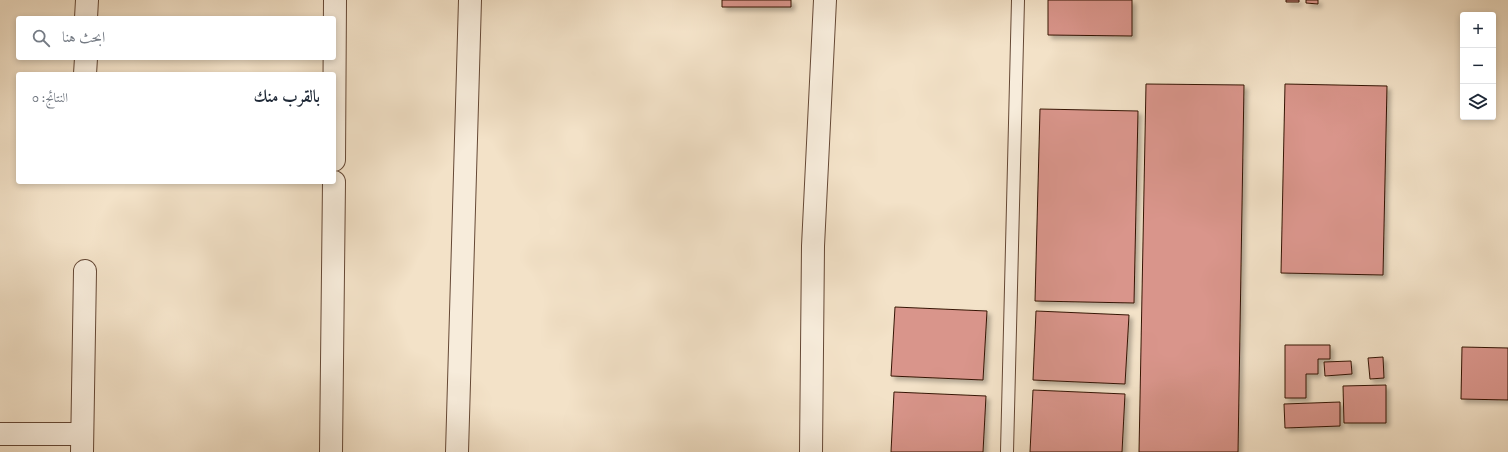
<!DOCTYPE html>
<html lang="ar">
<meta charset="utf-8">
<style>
:root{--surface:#fff;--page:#f6f6f7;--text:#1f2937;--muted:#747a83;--line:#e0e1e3}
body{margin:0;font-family:"IM FELL DW Pica",Amiri,serif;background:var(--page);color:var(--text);direction:rtl}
.controls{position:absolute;right:12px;top:12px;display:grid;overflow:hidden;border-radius:4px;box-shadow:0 2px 6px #0003}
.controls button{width:36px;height:36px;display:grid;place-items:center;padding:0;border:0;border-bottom:1px solid var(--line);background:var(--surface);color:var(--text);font:20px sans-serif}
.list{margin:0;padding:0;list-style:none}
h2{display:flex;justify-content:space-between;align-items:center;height:52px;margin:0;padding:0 16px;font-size:17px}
h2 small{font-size:13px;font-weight:400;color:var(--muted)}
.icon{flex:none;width:22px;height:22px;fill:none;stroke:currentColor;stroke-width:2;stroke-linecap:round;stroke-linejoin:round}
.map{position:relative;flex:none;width:1508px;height:452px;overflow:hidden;direction:ltr}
.search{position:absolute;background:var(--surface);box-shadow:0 2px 6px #0003;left:16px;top:16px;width:320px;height:44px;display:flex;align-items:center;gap:10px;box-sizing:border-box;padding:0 14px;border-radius:4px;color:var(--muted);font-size:15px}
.panel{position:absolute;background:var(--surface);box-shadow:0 2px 6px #0003;left:16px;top:72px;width:320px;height:112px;border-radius:4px;direction:rtl}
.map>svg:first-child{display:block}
.building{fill:#d9958b;stroke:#361504;filter:url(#shadow)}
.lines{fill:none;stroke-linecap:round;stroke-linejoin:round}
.lane-casing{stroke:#654835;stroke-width:14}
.street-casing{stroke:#654835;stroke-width:24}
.lane{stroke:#f7ecdb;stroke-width:12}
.street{stroke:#f7ecdb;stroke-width:22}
</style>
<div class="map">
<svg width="1508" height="452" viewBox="0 0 1508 452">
<defs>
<filter id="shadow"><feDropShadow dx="3.5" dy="3.5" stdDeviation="2" flood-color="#0004"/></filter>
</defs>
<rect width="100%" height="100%" fill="#f3e2c8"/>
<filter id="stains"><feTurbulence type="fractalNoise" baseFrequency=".005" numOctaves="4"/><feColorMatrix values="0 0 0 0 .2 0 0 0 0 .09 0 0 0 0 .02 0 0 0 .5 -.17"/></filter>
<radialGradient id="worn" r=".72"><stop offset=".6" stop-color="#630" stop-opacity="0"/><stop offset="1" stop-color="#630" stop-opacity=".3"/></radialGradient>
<path class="building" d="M722,0h69v7h-69z
M1048,0h84v36l-84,-1z
M1286,0h13v2h-13z
M1306,0h12v4l-12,-1z
M1146,84l98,1 -6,367h-99z
M1285,84l102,2 -4,189 -102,-2z
M1040,109l98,2 -4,192 -99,-2z
M895,307l92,4 -4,69 -92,-4z
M1036,311l93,4 -4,69 -92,-4z
M1285,345h45v14h-12v15h-12v24h-21z
M1462,347l46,1v52l-47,-1z
M1383,357l1,21 -14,1 -2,-21z
M1351,361l1,13 -27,2 -1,-14z
M1386,385v38h-42l-1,-37z
M1033,390l92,4 -3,58h-92z
M894,392l92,4 -3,56h-92z
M1340,402v24l-55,2 -1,-24z"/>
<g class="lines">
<defs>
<path id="lane" d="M1007,452l11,-452"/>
<path id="street" d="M86,18l1,-18
M85,74l1,-16
M334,160l1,-160
M0,434h82
M82,452l3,-181
M331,452l3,-270
M457,452l13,-452
M811,452l2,-206 12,-246"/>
</defs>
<use href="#lane" class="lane-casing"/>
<use href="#street" class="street-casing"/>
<use href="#lane" class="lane"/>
<use href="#street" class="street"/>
</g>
<rect width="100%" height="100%" filter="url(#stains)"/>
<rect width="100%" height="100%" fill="url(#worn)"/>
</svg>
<div class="controls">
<button>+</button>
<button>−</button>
<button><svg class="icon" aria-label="layers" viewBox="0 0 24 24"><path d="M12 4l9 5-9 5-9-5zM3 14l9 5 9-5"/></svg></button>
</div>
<div class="search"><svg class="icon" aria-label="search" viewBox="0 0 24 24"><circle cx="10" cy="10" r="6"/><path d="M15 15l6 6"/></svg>ابحث هنا</div>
<section class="panel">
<h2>بالقرب منك<small>النتائج: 0</small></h2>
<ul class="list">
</ul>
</section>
</div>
